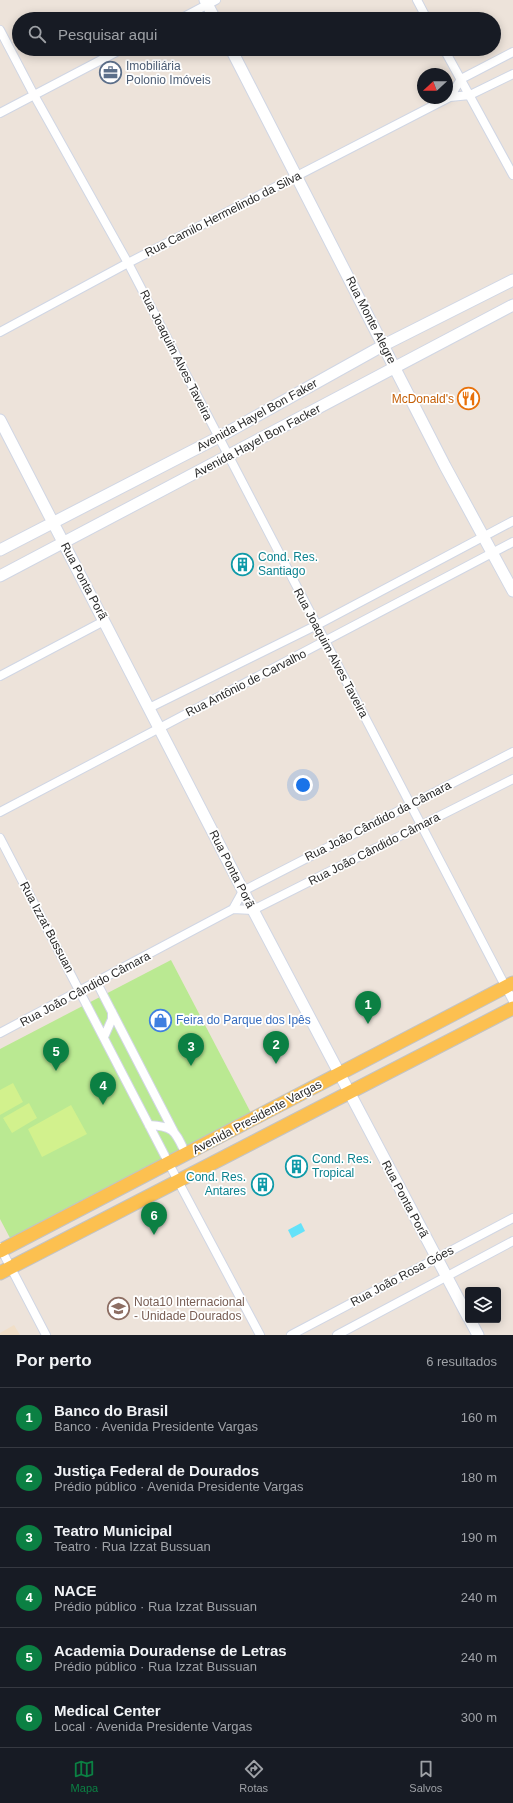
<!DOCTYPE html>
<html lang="pt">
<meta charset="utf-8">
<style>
:root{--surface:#171b24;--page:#242831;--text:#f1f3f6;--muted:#9ea1a6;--line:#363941;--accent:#0b8043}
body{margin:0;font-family:Arial,sans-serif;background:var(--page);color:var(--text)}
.controls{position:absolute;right:12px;bottom:12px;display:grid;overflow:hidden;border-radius:4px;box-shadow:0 2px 10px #0003}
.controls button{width:36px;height:36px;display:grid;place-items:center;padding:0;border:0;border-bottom:1px solid var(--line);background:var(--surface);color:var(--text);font:20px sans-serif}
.compass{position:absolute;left:417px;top:68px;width:36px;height:36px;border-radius:50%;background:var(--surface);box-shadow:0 2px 10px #0003;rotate:249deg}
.you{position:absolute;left:303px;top:785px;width:14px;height:14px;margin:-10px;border:3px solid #fff;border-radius:50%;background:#1a73e8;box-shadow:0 0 0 6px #1a73e833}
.badge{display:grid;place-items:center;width:26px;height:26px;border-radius:50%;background:var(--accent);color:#fff;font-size:13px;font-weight:700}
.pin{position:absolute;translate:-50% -33px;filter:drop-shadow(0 1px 2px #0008)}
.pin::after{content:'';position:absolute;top:21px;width:14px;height:12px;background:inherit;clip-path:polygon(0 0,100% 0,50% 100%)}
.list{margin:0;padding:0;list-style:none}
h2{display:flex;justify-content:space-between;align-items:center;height:52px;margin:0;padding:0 16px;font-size:17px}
h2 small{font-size:13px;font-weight:400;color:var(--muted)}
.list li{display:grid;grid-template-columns:26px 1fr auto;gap:12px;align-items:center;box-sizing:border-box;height:60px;padding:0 16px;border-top:1px solid var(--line)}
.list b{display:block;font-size:15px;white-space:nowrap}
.list p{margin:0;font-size:13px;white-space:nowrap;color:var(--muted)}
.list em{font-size:13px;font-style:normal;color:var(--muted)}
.icon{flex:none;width:22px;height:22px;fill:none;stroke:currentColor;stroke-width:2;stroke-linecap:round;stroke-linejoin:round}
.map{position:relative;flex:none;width:513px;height:1335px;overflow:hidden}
.search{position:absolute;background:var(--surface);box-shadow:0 2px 10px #0003;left:12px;right:12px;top:12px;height:44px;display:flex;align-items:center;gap:10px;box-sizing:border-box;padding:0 14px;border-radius:22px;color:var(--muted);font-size:15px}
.sheet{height:412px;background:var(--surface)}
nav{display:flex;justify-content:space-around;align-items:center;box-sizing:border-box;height:56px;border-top:1px solid var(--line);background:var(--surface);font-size:11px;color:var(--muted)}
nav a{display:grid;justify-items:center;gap:2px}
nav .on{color:var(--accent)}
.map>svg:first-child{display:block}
.education{fill:#f1dfc8}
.green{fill:#bae992}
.pitch{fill:#d2f18d}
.water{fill:#64e2f9}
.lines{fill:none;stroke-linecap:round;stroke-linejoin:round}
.street-casing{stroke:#d0d6e4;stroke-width:10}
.secondary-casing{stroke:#d0d6e4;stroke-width:13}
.primary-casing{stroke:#c3c3c3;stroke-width:15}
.street{stroke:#fff;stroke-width:8}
.secondary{stroke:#fff;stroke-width:11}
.primary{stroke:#fcc050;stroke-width:13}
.labels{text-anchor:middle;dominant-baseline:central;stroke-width:3.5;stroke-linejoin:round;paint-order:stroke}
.service-label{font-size:12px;fill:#4e5e75;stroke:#fff;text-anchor:start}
.street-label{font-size:12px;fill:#2a2a2a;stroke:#fff}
.food-label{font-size:12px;fill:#c56008;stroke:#fff;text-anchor:end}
.culture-label{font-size:12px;fill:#0d838f;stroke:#fff;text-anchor:start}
.shop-label{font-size:12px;fill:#366cbe;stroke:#fff;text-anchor:start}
.education-label{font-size:12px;fill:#785e54;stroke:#fff;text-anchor:start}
</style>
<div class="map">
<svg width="513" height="1335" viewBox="0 0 513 1335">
<rect width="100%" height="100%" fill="#ede3da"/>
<path class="education" d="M14,1325l6,10h-20v-2z"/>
<path class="green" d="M171,960l80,153 -95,51 -146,74 -10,-19v-170z"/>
<path class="pitch" d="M13,1083l10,19 -23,13v-25z
M29,1103l8,15 -25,15 -9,-15z
M71,1105l16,29 -45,23 -14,-28z"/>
<path class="water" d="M301,1223l4,8 -13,7 -4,-8z"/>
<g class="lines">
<defs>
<path id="street" d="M417,0l10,19
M180,19l36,-19
M0,30l34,65 94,168 385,738
M444,49l69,126
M450,97l11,-18 52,-27
M0,113l122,-64
M0,332l128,-69 322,-166 20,-2 43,-21
M0,676l104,-55
M149,708l168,-83 196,-104
M0,812l513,-270
M0,838l178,343 82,154
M233,909l10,-18 270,-139
M97,983l77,149
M0,1033l233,-124 20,1 260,-131
M104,1037l8,-18v-7
M149,1125c26,1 26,7 37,29
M0,1247l46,88
M291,1335l222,-117
M337,1335l176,-94"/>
<path id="secondary" d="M205,0l10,19
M231,49l214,417 68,125
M0,420l253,490 215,407
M0,550l219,-113 165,-92 129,-65
M0,576l513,-271
M470,1320l8,15"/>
<path id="primary" d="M0,1251l513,-268
M0,1273l513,-265"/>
</defs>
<use href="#street" class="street-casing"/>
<use href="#secondary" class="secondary-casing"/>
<use href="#primary" class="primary-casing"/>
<use href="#street" class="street"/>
<use href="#secondary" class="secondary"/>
<use href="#primary" class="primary"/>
</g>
<defs>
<symbol id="office-ring" viewBox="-11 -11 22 22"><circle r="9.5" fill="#fff" stroke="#5c6f8a" stroke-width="1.5"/><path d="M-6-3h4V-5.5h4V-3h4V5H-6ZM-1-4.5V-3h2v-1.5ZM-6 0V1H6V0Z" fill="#5c6f8a"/></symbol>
<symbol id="restaurant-ring" viewBox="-11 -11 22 22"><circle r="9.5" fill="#fff" stroke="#e8710a" stroke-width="1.5"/><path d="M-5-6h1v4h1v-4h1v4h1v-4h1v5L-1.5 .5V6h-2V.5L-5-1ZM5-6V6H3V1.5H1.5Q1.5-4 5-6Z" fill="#e8710a"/></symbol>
<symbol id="building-ring" viewBox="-11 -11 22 22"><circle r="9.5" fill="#fff" stroke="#0f9aa8" stroke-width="1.5"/><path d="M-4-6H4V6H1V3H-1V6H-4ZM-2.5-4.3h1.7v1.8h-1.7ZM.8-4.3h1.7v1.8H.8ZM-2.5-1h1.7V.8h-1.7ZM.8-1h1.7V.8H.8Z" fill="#0f9aa8"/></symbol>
<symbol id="shop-ring" viewBox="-11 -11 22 22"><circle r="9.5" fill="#fff" stroke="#3f7fe0" stroke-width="1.5"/><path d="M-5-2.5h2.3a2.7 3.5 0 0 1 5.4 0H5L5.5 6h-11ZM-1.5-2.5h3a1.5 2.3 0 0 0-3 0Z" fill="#3f7fe0"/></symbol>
<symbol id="school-ring" viewBox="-11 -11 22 22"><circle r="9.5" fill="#fff" stroke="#8d6e63" stroke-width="1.5"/><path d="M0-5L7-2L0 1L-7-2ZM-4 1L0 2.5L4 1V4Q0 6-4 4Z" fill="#8d6e63"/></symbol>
</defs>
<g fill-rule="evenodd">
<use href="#office-ring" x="98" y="60" width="25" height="25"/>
<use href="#restaurant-ring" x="456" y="386" width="25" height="25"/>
<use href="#building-ring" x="230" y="552" width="25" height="25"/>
<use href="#shop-ring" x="148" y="1008" width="25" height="25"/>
<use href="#building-ring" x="284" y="1154" width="25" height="25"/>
<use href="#building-ring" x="250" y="1172" width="25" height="25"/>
<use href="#school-ring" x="106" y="1296" width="25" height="25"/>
</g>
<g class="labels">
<g class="service-label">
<text x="126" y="66">Imobiliária<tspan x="126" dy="14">Polonio Imóveis</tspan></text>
</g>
<g class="street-label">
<text transform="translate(223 214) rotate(-27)">Rua Camilo Hermelindo da Silva</text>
<text transform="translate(371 320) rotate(63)">Rua Monte Alegre</text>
<text transform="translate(176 355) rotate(63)">Rua Joaquim Alves Taveira</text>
<text transform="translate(257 415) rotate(-29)">Avenida Hayel Bon Faker</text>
<text transform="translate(257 441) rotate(-28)">Avenida Hayel Bon Facker</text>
<text transform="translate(84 581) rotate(62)">Rua Ponta Porã</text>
<text transform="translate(331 653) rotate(62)">Rua Joaquim Alves Taveira</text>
<text transform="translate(246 683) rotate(-27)">Rua Antônio de Carvalho</text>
<text transform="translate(378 821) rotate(-27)">Rua João Cândido da Câmara</text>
<text transform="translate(374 849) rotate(-27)">Rua João Cândido Câmara</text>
<text transform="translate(232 869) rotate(63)">Rua Ponta Porã</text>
<text transform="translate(47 927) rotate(62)">Rua Izzat Bussuan</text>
<text transform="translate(85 989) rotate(-28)">Rua João Cândido Câmara</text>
<text transform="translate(257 1117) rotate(-28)">Avenida Presidente Vargas</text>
<text transform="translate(405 1199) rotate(62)">Rua Ponta Porã</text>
<text transform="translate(402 1276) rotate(-28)">Rua João Rosa Góes</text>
</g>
<g class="food-label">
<text x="454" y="399">McDonald's</text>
</g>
<g class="culture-label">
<text x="258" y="557">Cond. Res.<tspan x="258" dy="14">Santiago</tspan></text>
<text x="312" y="1159">Cond. Res.<tspan x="312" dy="14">Tropical</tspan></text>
<text x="246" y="1177" text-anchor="end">Cond. Res.<tspan x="246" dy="14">Antares</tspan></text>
</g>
<g class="shop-label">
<text x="176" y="1020">Feira do Parque dos Ipês</text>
</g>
<g class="education-label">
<text x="134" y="1302">Nota10 Internacional<tspan x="134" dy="14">- Unidade Dourados</tspan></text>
</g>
</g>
</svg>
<div class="controls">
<button><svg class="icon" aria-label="layers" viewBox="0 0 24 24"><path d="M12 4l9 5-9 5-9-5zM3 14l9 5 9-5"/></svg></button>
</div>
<svg class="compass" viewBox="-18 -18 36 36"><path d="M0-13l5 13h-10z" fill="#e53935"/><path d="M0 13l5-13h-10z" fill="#9ea1a6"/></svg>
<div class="you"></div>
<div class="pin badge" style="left:368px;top:1024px">1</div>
<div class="pin badge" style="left:276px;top:1064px">2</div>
<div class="pin badge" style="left:191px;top:1066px">3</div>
<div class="pin badge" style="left:103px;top:1105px">4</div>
<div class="pin badge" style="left:56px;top:1071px">5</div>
<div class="pin badge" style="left:154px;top:1235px">6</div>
<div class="search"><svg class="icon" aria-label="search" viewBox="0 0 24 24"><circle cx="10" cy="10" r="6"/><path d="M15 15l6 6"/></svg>Pesquisar aqui</div>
</div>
<section class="sheet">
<h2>Por perto<small>6 resultados</small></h2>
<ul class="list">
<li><span class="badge">1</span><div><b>Banco do Brasil</b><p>Banco · Avenida Presidente Vargas</p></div><em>160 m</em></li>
<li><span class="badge">2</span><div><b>Justiça Federal de Dourados</b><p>Prédio público · Avenida Presidente Vargas</p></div><em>180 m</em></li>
<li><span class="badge">3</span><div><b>Teatro Municipal</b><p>Teatro · Rua Izzat Bussuan</p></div><em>190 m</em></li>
<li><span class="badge">4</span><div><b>NACE</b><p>Prédio público · Rua Izzat Bussuan</p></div><em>240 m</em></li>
<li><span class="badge">5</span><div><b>Academia Douradense de Letras</b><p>Prédio público · Rua Izzat Bussuan</p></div><em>240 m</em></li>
<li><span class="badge">6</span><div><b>Medical Center</b><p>Local · Avenida Presidente Vargas</p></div><em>300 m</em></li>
</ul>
</section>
<nav>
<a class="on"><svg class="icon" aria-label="map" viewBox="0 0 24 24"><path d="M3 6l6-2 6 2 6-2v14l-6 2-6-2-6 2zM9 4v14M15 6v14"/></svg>Mapa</a>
<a><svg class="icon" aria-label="directions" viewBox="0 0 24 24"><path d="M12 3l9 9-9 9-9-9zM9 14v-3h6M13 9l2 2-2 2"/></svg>Rotas</a>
<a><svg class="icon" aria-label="saved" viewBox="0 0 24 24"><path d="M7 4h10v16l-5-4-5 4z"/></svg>Salvos</a>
</nav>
